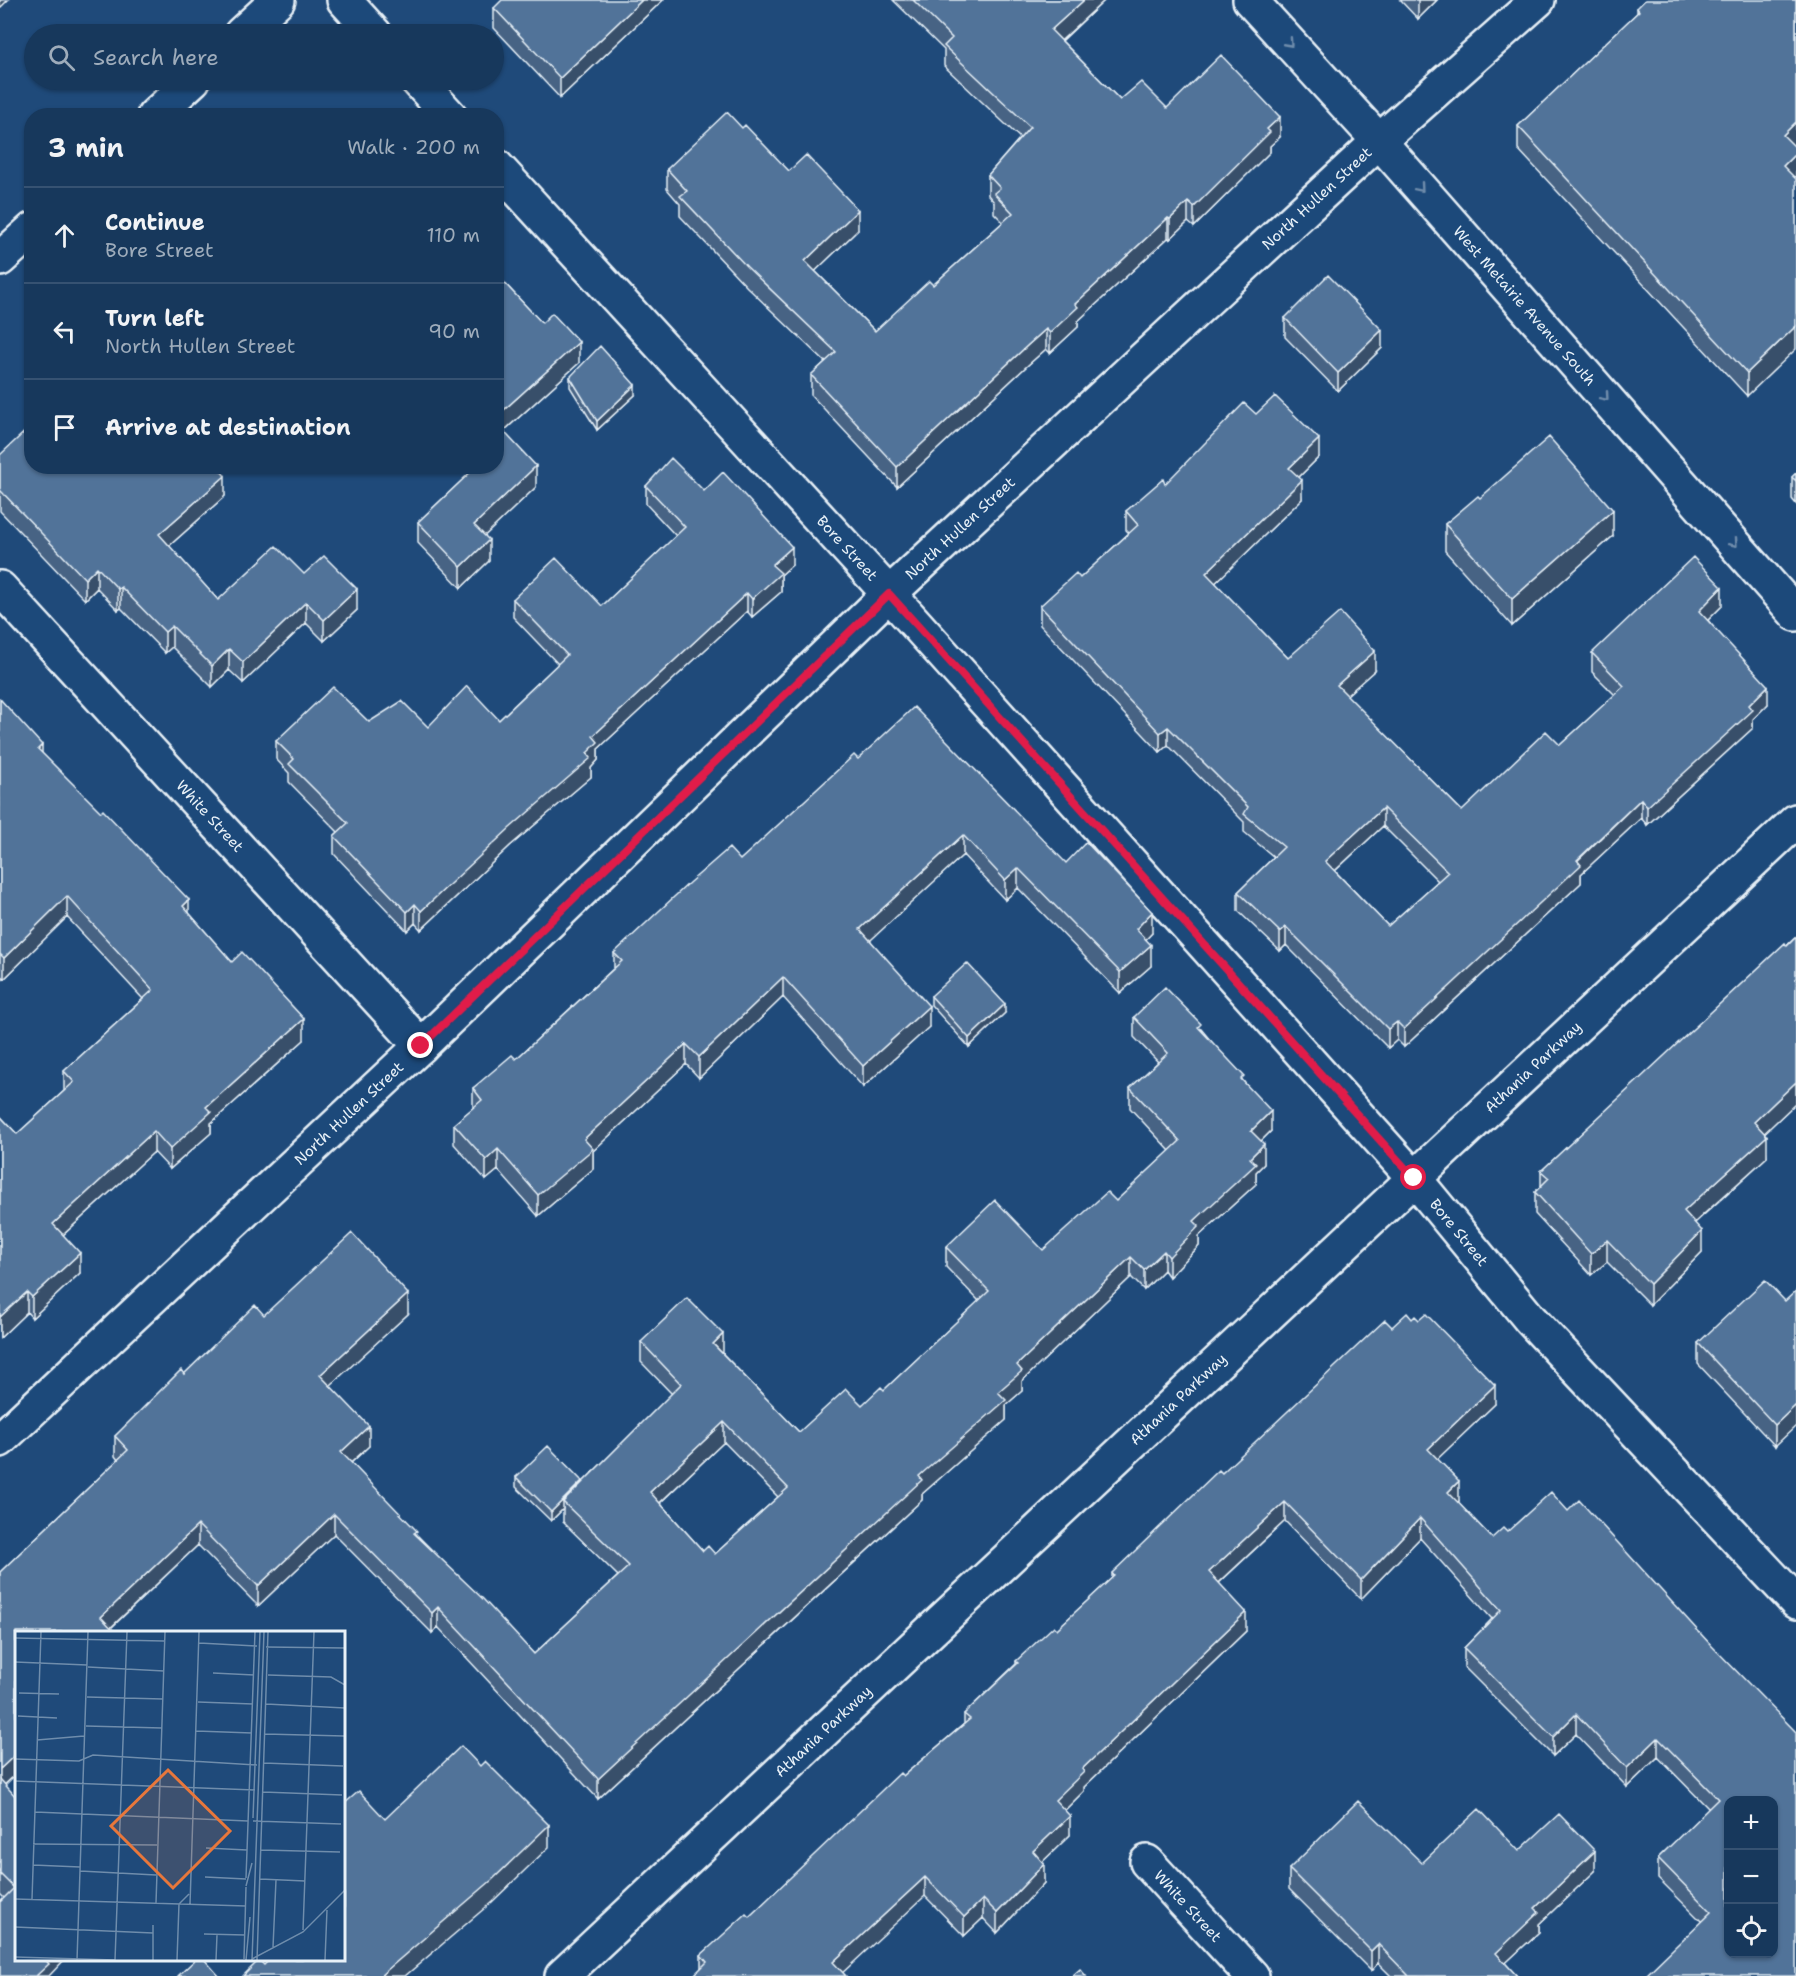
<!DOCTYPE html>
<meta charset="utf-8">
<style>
:root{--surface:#17385c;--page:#203f62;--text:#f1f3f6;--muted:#9eacbb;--line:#365272}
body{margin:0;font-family:"Shantell Sans",sans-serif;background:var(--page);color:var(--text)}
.controls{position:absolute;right:18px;bottom:18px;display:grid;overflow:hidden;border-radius:12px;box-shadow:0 2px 4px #0004}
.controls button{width:54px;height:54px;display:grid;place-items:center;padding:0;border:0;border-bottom:2px solid var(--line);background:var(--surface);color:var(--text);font:30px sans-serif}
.stop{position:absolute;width:18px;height:18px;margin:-14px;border:4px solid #e11d48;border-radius:50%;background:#fff}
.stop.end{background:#e11d48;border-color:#fff;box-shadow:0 2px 6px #0008}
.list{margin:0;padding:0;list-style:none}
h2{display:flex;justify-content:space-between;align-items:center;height:78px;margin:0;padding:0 24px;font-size:26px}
h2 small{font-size:20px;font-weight:400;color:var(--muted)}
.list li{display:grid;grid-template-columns:39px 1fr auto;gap:18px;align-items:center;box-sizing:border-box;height:96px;padding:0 24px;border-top:2px solid var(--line)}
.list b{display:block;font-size:22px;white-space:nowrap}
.list p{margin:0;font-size:20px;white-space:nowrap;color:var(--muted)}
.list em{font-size:20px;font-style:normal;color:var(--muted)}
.icon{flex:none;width:33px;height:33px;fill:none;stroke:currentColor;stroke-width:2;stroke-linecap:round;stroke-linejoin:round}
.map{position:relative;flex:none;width:1796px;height:1976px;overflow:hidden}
.search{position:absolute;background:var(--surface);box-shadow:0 2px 4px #0004;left:24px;top:24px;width:480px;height:66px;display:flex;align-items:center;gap:15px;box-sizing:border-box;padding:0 21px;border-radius:33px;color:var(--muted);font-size:22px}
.panel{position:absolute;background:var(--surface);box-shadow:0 2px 4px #0004;left:24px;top:108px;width:480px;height:366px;border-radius:24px}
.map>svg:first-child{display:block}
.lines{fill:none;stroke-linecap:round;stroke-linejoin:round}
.minor-casing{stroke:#e8f1f8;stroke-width:38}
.major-casing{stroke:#e8f1f8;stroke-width:38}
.minor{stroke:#1f4a7a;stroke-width:33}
.major{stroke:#1f4a7a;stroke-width:33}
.wall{fill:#466384;stroke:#e8f1f8;stroke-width:1.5;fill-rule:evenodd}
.shaded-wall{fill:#39506b;stroke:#e8f1f8;stroke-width:1.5}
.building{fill:#517399;stroke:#e8f1f8;stroke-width:1.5;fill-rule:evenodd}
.oneway{stroke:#6f8dac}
.route{stroke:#e11d48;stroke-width:8}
.labels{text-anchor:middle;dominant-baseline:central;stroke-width:4.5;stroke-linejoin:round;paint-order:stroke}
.street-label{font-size:15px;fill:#e8f1f8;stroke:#1f4a7a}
.inset-road{fill:none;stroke:#6f8dac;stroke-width:1.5}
.view{fill:#e8773b;fill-opacity:0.15;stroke:#e8773b;stroke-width:3}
.inset-edge{fill:none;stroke:#e8f1f8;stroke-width:3}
</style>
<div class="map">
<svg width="1796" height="1976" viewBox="0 0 1796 1976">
<rect width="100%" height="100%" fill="#1f4a7a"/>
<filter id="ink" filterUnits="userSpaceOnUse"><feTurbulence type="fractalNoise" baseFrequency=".0167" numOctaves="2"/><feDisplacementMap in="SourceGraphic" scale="12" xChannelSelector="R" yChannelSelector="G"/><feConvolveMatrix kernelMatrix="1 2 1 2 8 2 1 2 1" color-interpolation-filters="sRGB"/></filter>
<g filter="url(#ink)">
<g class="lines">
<defs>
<g id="minor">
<path d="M344,0l31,34"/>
<path d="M241,34l37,-34"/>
<path d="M417,80l33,36"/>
<path d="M154,116l39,-36"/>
<path id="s1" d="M496,166l393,428 525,584 116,141 266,283"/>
<path d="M0,259l32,-29"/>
<path id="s2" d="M0,588l421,458"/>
<path id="s3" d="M0,1440l421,-394 468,-452 490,-453 159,-141"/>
<path id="s4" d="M1147,1862l105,114"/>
<path id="s5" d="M562,1976l1234,-1155"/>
</g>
<g id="major">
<path id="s6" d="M1250,0l129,141 417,473"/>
</g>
</defs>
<use href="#minor" class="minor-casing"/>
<use href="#major" class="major-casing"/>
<use href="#minor" class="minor"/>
<use href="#major" class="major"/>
</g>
<path class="wall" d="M663,0l-103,98 -66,-70v-20z
M893,0h212l-43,41 58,59 47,8 113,29 -10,9v6l-76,75 -6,-5 -18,17 -2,-1 -90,83v6l-28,26 -4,-4 -18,16 -131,122 -86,-92v-20l14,-13 -78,-75 -67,-71v-12l-13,-15v-20l75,-41 47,43 69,59 -43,41 60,60 58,-46 70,-63 -9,-9v-11l-6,-7v-20l32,-37 -76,-72v-16z
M1400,0h37l-19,19z
M1796,0v145l-2,2 1,31 -48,218 -229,-247v-23l119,-113v-5z
M496,274l83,89 -75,68 32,56 -52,49 5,25 -28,27 -43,-45v-21l51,-48 -6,-8h33z
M1285,318l97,30 -44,43 -53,-54z
M570,377l65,18 -38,35 -27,-43z
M1256,414l63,43 -20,20 3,22 -87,84 73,75 87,12 -29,25 116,116 98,-66 55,-50 -23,-23v-19l130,-47 -14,14 60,84 -15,15v9l-106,97 -6,-7 -60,56v9l-177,164 -7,-7 -9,8 -102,-103 -6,6 -42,-40v-19l36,-35 -30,-25v-10l-76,-77 -8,7 -120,-127v-19l40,-28 49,-45 -3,-3v-19l39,-27zM1383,826l55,55 -50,45 -53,-55z
M0,455l32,11 187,2 6,28 -56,50 49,54 86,-26 53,36 -33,31 -18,-18 -63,60 -14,-13 -17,17 -40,-40 -7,6 -44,-45 -3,2 -21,-22 -12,12 -85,-89z
M1796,473v31l-4,-5v-22z
M646,486l58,5 88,74 -11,10v17l-29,25 -5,-6 -149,138v11l-7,8v9l-81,69 -89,84 -6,-7 -8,8 -73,-77v-18l4,-4 -49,-50v-9l-13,-14v-18l93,-19 59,5 71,-7 59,-56 -45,-47v-18l89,7 74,-70 -30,-32z
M1480,498l133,38 -101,90 -67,-75v-27z
M0,699l42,55 147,159 43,49 72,78 -93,83v10l-41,36 -16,-17 -91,83 17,38 -48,45 -5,-6 -27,26v-222l17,18 47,-43v-20l79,-72 -76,-82 -63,62 -4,-4z
M858,759l208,104 86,70 -6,6 5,27 -31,27 -102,-105 -13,12 -42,-45 -93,85 59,87 -66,60 -80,-90 -84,81 -13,-14 -93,87v18l-55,47 -40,-46 -12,10 -32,-36v-20l19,-16v-20l43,-29 98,-91v-15l126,-93z
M1796,937v166l-32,30 3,24 -72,66 7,29 -52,53 -43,-43 -16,13 -56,-61v-22l6,-6v-15z
M931,996l74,17 -36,34 -38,-42z
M1134,1017l67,12 43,53 27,49 -10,10 3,23 -8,8v12l-57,52v10l-30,31 -5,-7 -20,20 -13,-13 -109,104v10l-16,14v15l-84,74v6l-324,299 -160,-172 -6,6 -98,-99 -76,72 -60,-61 -87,83 -95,4v142l-11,11 44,191 -45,-78 -4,-4v-322l118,-112 -3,-4v-20l69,-62 80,-59 144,-1 -78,71 39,61 -18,17 66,72 117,119 84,-78 -55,-54v-13l-12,12 -35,-34v-10l66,6 90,-89 -31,-32v-20l82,12 76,78 63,-27 22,-15 95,-89 -33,-34v-20l97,3 73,-49 54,-50 -40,-43v-20l28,-26 -24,-25zM724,1442l54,55 -63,57 -12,-3 -43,-48z
M1785,1301l-10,145 -77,-82v-21z
M1412,1319l83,85 -58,55 22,42 -2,1 35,36 76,-27 142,133 86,332 -95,-55 -43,-43v-20l51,-49 -51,-52 -31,30 -51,-53 -23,22 -89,-89v-19l28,-29 -72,-81 -59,61 -76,-78 -66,62 27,48 -162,156v4l-19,19 5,25 -28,27 2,21 -47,50 -14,-15 -19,18 -39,-40 -224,72v-13l48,-38 154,-141 61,-52v-10l52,-50v-3l41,-32 55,-51v-5l110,-100 170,-146z
M1519,1851l76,20 -56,53v8l-34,31 12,13h-126l-13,-13 -7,8 -82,-82v-20l133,-6z"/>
<path class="shaded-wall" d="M0,0h8l-8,8z
M642,0h21l-103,98v-20z
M1084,0h21l-54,50v-20z
M1418,0h19l-19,19z
M1280,117v20l-10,9v6l-76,75v-20l73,-78z
M1796,122v23l-13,13v-23z
M1796,153v23l-13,13v-23z
M1188,202v20l-18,17v-20z
M858,210v20l-53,51v-20z
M1168,218v20l-90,83v6l-28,26v-20l25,-29z
M1796,326v23l-49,47v-23z
M1046,329v20l-18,16 -131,122v-20l131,-122z
M1382,330v18l-44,43v-18z
M579,342v21l-83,75v-21z
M635,385v10l-38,35v-9z
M1319,439v18l-30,30v-19z
M536,466v21l-62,59v-21z
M225,476v20l-66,59v-21z
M1302,480v19l-96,93v-19z
M1613,510v26l-101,90v-27z
M489,540v21l-28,27v-21z
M792,547v18l-11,10v17l-29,25v-18l20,-34z
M97,567v21l-12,12v-21z
M121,587v21l-3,2v-21z
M1722,587v19l-23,23v-18z
M357,589v21l-33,31v-21z
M747,593v18l-149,138v11l-7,8v9l-81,69 -89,84v-19l166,-158 6,-17z
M306,602v21l-63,60v-21z
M172,626v21l-7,6v-21z
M229,649v21l-17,17v-21z
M1375,651v19l-38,34v-19z
M1768,686v18l-15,15v9l-106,97v-18z
M1168,727v18l-8,7v-19z
M42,745v21l-4,-17z
M1641,799v19l-60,56v9l-177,164v-18z
M1383,808v18l-58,54v-19z
M963,835v20l-103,95v-21z
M1018,868v20l-13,12v-20z
M67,896v21l-63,62v-21z
M189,900v20l-6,-14z
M415,904v19l-8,8v-19z
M1152,912v21l-16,17v-21z
M1286,927v18l-6,6v-19z
M1151,945v21l-31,27v-21z
M783,977v20l-84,81v-21z
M1005,1004v9l-36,34v-9z
M929,1006v21l-66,60v-21z
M304,1019v21l-93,83v10l-41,36v-20l36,-42z
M1397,1022v18l-9,8v-19z
M686,1044v20l-93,87v18l-55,47v-21l46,-56z
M1796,1082v21l-42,40v-21z
M1271,1111v20l-20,20v-20z
M154,1131v21l-101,92v-20z
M1767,1136v21l-83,75v-21z
M1264,1144v20l-8,8v12l-57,52v10l-30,31v-20l25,-36 56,-63z
M498,1149v21l-12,10v-20z
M1702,1231v21l-52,53v-21z
M1607,1240v22l-16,13v-21z
M1164,1251v19l-20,20v-20z
M80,1253v20l-48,45v-21z
M1131,1257v20l-109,104v10l-16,14v15l-84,74v6l-324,299v-20l321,-303 79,-84 19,-27z
M27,1292v20l-27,26v-21z
M408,1294v20l-88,81v-20z
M723,1334v20l-10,-10z
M1495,1385v19l-67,64v-19z
M1796,1405v21l-21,20v-21z
M724,1422v20l-74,70v-20z
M369,1426v20l-28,26v-20z
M582,1481v9l-19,12v7l-12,12v-9z
M1459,1481v20l-11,11v-20z
M1285,1502v19l-76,71v-20z
M334,1514v20l-76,72v-20z
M1420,1518v20l-59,61v-19z
M198,1525v20l-92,87 -5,-15z
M438,1607v20l-6,6v-20z
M1246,1612v19l-162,156v4l-29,29v-20l27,-31z
M1576,1714v20l-23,22v-19z
M1658,1738v19l-31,30v-19z
M16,1754v20l-16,15v-20z
M1070,1816v19l-37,36v-20z
M549,1825v22l-57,55 -87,74h-25z
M1595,1851v20l-56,53v8l-43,40v-19l39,-45z
M1044,1864v19l-47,50v-20z
M925,1877v19l-86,80 -6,-14z
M983,1899v19l-19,18v-19z
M1378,1944v19l-7,8v-20z
M65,1959l-16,17h-13l9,-16z"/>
<path class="building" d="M502,0h140l-82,78 -66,-70z
M913,0h171l-33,30 69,70 21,-18 26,26 54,-53 59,62 -13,12 3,3 -76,75 -6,-5 -18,17 -2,-1 -93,86 3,3 -28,26 -4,-4 -18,16 -131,122 -86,-92 25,-23 -89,-85 -67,-71 7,-5 -20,-22 60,-57 15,16 3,-3 44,46 17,-16 52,55 -53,51 70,70 54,-50 4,4 80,-72 -19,-20 6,-5 -12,-13 42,-48 -86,-81 8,-8z
M1645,0h151v122l-13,13 13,13v5l-13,13 13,13v147l-49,47 -229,-247 121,-115 -2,-3z
M496,274l46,49 10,-10 27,29 -83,75z
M1328,275l54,55 -44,43 -53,-55z
M600,346l35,39 -38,36 -27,-44z
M1275,396l44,43 -30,29 13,12 -96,93 82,85 52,-46 35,39 -38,34 125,126 84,-80 14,14 64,-59 -32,-33 101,-96 29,30 -23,24 69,75 -19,19 4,5 -106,97 -6,-8 -64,61 4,5 -177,164 -7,-7 -9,7 -102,-102 -6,5 -42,-40 46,-45 -40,-33 4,-7 -80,-80 -8,6 -120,-127 36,-33 4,5 58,-53 -12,-14 37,-32 2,5 79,-81 12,11zM1383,808l65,64 -60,54 -63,-65z
M496,423l40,43 -62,59 15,15 -28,27 -43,-45 59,-56h19z
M32,425v41h185l8,10 -66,58 59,66 58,-54 28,28 20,-18 33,33 -33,31 -18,-18 -63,60 -14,-13 -17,17 -40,-40 -7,6 -44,-45 -3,2 -21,-22 -12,12 -85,-89v-35z
M1549,437l64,73 -101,89 -67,-75 33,-28 2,2z
M671,458l33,33 19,-19 69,75 -20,18 9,8 -29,26 -5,-6 -154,143 5,6 -11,11 4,5 -81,70 -89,83 -6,-7 -8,8 -73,-76 14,-13 -59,-59 5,-5 -18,-18 57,-54 36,35 33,-21 26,26 39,-41 32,34 68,-65 -54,-56 43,-41 46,48 83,-79 -39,-41z
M1796,473v8l-4,-4z
M0,699l42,46 -4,4 63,63 2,-2 86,90 -6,6 49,56 10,-10 62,67 -98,88 5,5 -41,37 -16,-18 -101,93 27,29 -48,44 -5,-5 -27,25v-201l17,18 57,-52 -10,-11 89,-81 -86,-94 -63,62 -4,-4z
M914,707l152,156 20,-21 66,70 -16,17 15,16 -31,27 -102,-104 -13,12 -42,-45 -103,94 69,77 -66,60 -80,-89 -84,80 -13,-13 -102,95 9,10 -55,46 -40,-46 -12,11 -32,-36 28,-24 -9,-12 39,-33 4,4 106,-98 -8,-8 76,-71 39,-34 11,12 114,-105 4,4z
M1796,937v145l-42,40 13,14 -83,75 18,20 -52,53 -43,-44 -16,14 -56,-62 14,-14 -8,-7 244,-228 2,3z
M967,963l38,41 -36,34 -38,-42z
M1165,987l36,37 -3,3 46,49 -3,3 30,32 -20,20 13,13 -14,14 6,6 -62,57 5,5 -30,31 -5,-6 -20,19 -13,-13 -114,108 5,6 -24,21 8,8 -87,76 3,4 -324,299 -160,-172 -6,6 -98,-99 -76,72 -60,-61 -97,92 14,15h-99v122l-16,15v-197l128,-122 -13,-14 66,-66 3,4 71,-69 9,10 88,-82 56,61 -88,81 49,51 -28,26 76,79 -3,2 69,66 51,55 95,-88 -66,-64 118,-118 -40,-42 46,-44 36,36 -10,10 86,88 47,-43 16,16 19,-18 3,3 105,-99 -43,-44 49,-47 48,50 64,-58 9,9 64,-60 -50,-53 38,-35 -34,-36zM724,1422l64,66 -73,66 -7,-8 -5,5 -53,-59z
M1765,1280l20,21 11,-10v114l-21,20 -77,-82z
M1407,1313l5,6 3,-3 4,4 7,-6 69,71 -67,64 31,32 -11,11 44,46 11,-10 4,4 44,-40 17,19 11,-11 131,144 86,88v244h-151l66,-64 -53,-54 60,-59 -60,-61 -31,30 -51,-54 -23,23 -89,-89 37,-38 -81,-92 -59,62 -76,-78 -76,70 37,40 -164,157 2,3 -29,28 15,16 -37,35 11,13 -47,49 -14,-14 -19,18 -39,-40 -92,85 13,14h-153l14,-14 -6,-7 45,-41 3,3 151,-144 3,3 67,-57 -6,-5 54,-51 -2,-2 38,-35 3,3 57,-53 -2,-3 107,-103 3,3 163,-153 7,7zM1728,1800h45v153h-45z
M548,1446l34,35 -31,31 -35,-35z
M461,1746l19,20 5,-5 64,64 -57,55 -112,96h-137l16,-16 5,5 6,-6h74v-155l15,-13 26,28z
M0,1779l16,18v11l-1,1 1,2v148h29l4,5 -13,12h-36v-74l14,-14 -14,-14z
M1358,1801l64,62 57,-54 40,42 40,-37 36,37 -60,57 4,4 -43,41 21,23h-108l-31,-32 -7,7 -82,-82z
M196,1959h8l15,17h-41z
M1080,1969l6,7h-14z"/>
<defs><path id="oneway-chevron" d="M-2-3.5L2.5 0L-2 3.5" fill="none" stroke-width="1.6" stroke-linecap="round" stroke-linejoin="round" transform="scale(1.5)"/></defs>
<g class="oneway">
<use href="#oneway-chevron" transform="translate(1289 43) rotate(48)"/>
<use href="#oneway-chevron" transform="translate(1420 188) rotate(49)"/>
<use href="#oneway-chevron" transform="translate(1605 397) rotate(49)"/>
<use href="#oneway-chevron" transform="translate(1734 543) rotate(49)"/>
</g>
</g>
<g class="lines" filter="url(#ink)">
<path class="route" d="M421,1046l468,-452 525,584"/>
</g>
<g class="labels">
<g class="street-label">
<text stroke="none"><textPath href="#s3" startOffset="1810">North Hullen Street</textPath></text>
<text stroke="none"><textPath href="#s6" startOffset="411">West Metairie Avenue South</textPath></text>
<text stroke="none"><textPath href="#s3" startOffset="1324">North Hullen Street</textPath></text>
<text stroke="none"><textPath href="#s1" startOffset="519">Bore Street</textPath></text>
<text stroke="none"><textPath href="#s2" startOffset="310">White Street</textPath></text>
<text stroke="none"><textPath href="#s5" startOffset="1330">Athania Parkway</textPath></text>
<text stroke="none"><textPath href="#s3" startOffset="478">North Hullen Street</textPath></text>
<text stroke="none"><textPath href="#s1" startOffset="1437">Bore Street</textPath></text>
<text stroke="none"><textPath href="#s5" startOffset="844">Athania Parkway</textPath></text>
<text stroke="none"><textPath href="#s5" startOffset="358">Athania Parkway</textPath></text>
<text stroke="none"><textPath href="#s4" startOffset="60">White Street</textPath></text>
</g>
</g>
<g transform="translate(15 1631)">
<rect width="330" height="330" fill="#1f4a7a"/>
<path class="inset-road" d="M0,7l149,3M184,12l58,3M251,16l79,1M0,31l72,3M73,36l76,4M198,42l41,2M253,44l63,2 14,8M4,62l40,1M72,66l76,2M183,71l55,2M251,73l79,4M3,85l39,2M71,95l76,2M181,100l56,2M250,103l79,2M22,109l47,-4M0,128l64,2 14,-6 164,10M249,132l79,3M0,150l240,9M248,161l79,3M20,181l213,9M238,187l7,-186M238,190l88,3M18,213l124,1M191,217l41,2M246,219l79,2M18,234l47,2M65,240l76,4M190,246l41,2M231,247l9,-246M245,248l45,2M231,255l6,-23M0,268l231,7M17,268l9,-267M141,272l9,-271M175,273l9,-272M0,296l138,6M288,299l11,-298M189,303l41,1M258,316l3,-67M0,326l100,3 12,-328M229,328l2,-72M237,328l51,-27 42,-42M62,329l11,-328M138,329v-35M162,329l2,-56 10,-10M201,329l1,-25M231,329l4,-43M237,329l12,-328M242,329l11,-328M310,329l2,-50"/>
<path class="view" d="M153,139l62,61 -57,57 -62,-62z"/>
<rect width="330" height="330" class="inset-edge"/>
</g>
</svg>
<div class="controls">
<button>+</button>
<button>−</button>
<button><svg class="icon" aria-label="locate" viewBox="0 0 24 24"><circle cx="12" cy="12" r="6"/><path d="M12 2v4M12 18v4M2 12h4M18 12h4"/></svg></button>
</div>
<div class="stop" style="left:1414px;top:1178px"></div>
<div class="stop end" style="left:421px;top:1046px"></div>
<div class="search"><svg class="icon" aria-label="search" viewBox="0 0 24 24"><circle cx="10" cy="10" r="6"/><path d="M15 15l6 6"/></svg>Search here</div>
<section class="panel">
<h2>3 min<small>Walk · 200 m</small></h2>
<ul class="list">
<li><svg class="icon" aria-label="ahead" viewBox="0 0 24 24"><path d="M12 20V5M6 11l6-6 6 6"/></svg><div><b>Continue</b><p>Bore Street</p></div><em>110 m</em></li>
<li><svg class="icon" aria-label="left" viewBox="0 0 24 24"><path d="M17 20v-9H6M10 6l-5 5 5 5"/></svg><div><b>Turn left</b><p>North Hullen Street</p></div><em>90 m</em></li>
<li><svg class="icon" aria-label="arrive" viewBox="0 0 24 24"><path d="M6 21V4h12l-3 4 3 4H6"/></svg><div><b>Arrive at destination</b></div></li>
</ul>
</section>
</div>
